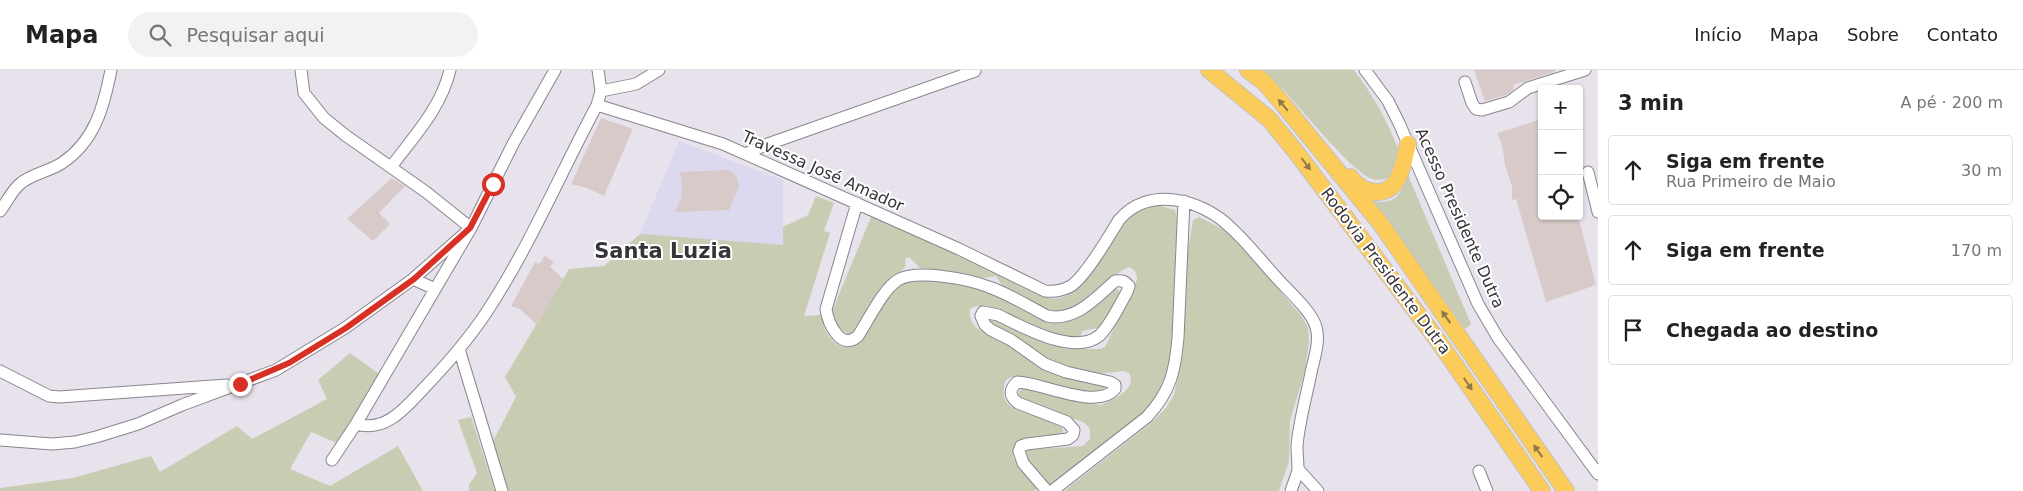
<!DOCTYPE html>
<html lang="pt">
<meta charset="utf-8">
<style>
:root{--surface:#fff;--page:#f2f2f2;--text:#222;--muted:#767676;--line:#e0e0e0}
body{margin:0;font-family:"DejaVu Sans",sans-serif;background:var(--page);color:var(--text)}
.controls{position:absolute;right:15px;top:15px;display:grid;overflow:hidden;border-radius:5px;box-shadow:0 1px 4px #0004}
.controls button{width:45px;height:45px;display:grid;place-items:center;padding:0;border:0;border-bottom:1px solid var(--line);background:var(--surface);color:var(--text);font:25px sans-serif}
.stop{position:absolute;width:15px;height:15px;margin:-11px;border:4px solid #d93025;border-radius:50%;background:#fff}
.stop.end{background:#d93025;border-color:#fff;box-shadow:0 1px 5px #0008}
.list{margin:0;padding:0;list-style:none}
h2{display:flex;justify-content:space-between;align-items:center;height:65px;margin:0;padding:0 20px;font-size:21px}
h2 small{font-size:16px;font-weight:400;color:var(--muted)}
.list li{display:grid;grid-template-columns:32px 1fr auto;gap:15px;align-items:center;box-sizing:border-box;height:70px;margin:0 10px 10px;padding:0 10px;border:1px solid var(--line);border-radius:5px}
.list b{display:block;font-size:19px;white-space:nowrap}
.list p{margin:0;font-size:16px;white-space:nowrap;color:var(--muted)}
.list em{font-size:16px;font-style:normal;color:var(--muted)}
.icon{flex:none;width:28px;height:28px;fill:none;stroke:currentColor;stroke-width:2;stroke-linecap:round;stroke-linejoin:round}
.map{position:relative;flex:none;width:1598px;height:421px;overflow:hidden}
header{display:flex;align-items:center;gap:30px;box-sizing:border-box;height:70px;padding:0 25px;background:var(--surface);border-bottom:1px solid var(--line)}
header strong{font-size:24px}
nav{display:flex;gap:28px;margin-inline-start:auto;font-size:18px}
.search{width:350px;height:45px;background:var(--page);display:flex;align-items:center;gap:12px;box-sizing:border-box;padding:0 18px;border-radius:28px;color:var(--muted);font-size:19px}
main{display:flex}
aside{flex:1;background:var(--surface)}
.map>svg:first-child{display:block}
.education{fill:#dcd8ee}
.green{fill:#c8ccb2}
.building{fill:#d8cac8}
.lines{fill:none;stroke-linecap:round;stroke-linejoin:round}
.minor-casing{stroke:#8a848e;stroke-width:13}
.highway-casing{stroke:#c3c2c3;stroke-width:18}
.minor{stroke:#fff;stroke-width:11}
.highway{stroke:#fbcc59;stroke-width:16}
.oneway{fill:#8f7847}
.route{stroke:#d93025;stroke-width:6}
.labels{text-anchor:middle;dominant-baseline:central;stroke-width:4;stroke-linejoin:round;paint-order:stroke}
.street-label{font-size:16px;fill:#363438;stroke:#fff}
.district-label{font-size:21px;font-weight:bold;fill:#363438;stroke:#fff}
</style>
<header>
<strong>Mapa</strong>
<div class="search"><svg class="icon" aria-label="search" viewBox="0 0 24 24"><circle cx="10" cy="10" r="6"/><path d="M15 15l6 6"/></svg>Pesquisar aqui</div>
<nav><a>Início</a><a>Mapa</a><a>Sobre</a><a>Contato</a></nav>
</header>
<main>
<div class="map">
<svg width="1598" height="421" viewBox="0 0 1598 421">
<rect width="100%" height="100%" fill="#e8e2ed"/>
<path class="education" d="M679,71l104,39v65l-143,-11z"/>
<path class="green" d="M1261,0h93c20,26 35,54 47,86l-10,21c-6,2 -12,4 -19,2 -20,-7 -68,-67 -85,-85 -8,-9 -17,-16 -26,-24z
M1408,105l63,149 -6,5 -92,-128c24,3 26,-5 35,-26z
M816,126l18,7 -10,28 6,2 -26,83 18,-1c1,6 2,15 6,20 9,12 20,17 31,8 11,-19 22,-47 42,-59 22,-13 87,6 108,17 15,9 33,24 52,22 17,-2 40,-25 55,-35l3,3 1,6 -17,30 -21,4 -2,7c-7,0 -16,0 -23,-1 -22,-5 -66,-42 -87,-28 -1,9 1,14 8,20l124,55 3,3 -1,6 -6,1c-18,-3 -40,-4 -57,-10 -9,-3 -20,-11 -29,-7 -6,1 -8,6 -8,11 -1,5 0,11 3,15 13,14 41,11 56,25v5l-6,5 -38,4 -6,7v8l25,31 -4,3h-525l-16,-50 23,-44 -11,-20 64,-108 35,-3 36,-32 143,11v-18l25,-12z
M1157,135l18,5 2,9 -6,135 -2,14 -10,28 -17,19 -90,70 -5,-2 -22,-26 1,-7 57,-4 7,-7c1,-9 0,-12 -7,-17l-61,-22 -3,-2v-7l5,-3 76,17c13,-5 38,-16 29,-32l-6,-2 -26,3 -42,-11 -67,-41v-4l8,1 71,30h33l5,-2 32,-67c0,-7 -1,-10 -8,-13l-7,3 -34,29 -16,10 -10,3h-15l-43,-23 -8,-13 -13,2 -21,-5 -42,-5 -11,-11 -4,2c3,13 -8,12 -15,19 -12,12 -24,39 -33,55l-8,2 -14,-10 -3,-14 40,-96 176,83c36,8 56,-62 81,-81 8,-7 17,-10 28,-12z
M1199,147l29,15 72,82 8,13 1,14 -4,30 -15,50 -1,40 -10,30h-215l86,-67 16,-16 8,-13 9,-42 4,-97 6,-36z
M350,283l29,21 -42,69 -26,-11 -21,37 40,17 68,-40 25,45h-423v-3l73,-10 78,-22 9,16 77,-46 15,13 75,-40 -9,-19z
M471,347l24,74h-26v-6l8,-12 -19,-53z"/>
<path class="building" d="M1474,0h81v2l-42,13 1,4 -8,6 -21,6z
M601,48l32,11 -29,67 -17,-8 -16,-4z
M1542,49v97h36l18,69 -50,17 -30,-103 -4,1v-14l-7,-21 -3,-21 -5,-11z
M729,100l8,7 2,9 -10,24 -54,2 6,-14 1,-13 -2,-13z
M392,108l13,8 -26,27 11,11 -17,17 -26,-22z
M545,186l9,6 -4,5 13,12 -26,46 -17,-16 -9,-3 24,-44 4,2z"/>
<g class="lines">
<defs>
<path id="minor" d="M301,0l3,23 20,25 21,17 81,57 45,36
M1365,0l23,31 11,22 79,181 20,34 100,136
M1465,12l7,21 4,6 6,1 27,-8 19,-14 57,-18
M601,21l35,-7 23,-14
M597,35l126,39 236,105 86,42c9,1 17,0 26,-5 15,-10 38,-50 48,-66 29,-35 82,-21 111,7 17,15 31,34 46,50 12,14 35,33 40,50 4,13 -1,29 -4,41 -5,26 -13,53 -15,78 0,8 1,16 1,23 -1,7 -5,15 -7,22
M745,84l23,-10 207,-73
M391,97c23,-31 50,-59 59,-97
M1588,102l10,40
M857,133l-31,106c2,14 15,43 32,27 10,-15 25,-47 40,-56 18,-11 71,-1 91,7 20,7 39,19 58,29 28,6 49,-18 68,-35 7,-1 10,0 14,5l-2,6c-8,14 -16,32 -27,43 -25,22 -77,-8 -102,-20l-15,-3 -2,4 4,9 6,5 20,10 34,24 21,8 44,10 5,3v4c-18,22 -75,-7 -98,-7 -8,8 -8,14 1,21l49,19 7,8 -1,5 -5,4 -41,5 -6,2 -2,5 4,12 24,28
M0,141c7,-9 12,-21 21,-28 11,-9 29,-12 41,-20 33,-22 42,-57 49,-93
M413,209l22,10
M459,279l43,142
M0,301l49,25 10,1 168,-12
M356,354c30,9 50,-17 69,-37 22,-23 43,-47 61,-74 43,-65 74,-139 111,-208l4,-14 -3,-21
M0,370l52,4 23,-2 21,-5 42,-13 44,-19 94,-35 69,-42 68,-49 58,-51
M332,390l24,-36 115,-196 43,-86 41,-72
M1298,399l20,22
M1479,401l8,20
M1052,421l95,-74c24,-26 28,-46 31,-79l6,-137"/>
<path id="highway" d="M1209,0l60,49 27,33 143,190 103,149
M1248,0l16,12 18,21 99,121 185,267
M1350,107c6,8 16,15 27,15 24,0 26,-30 31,-48"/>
</defs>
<use href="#minor" class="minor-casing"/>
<use href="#highway" class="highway-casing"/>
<use href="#minor" class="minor"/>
<use href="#highway" class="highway"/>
</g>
<defs><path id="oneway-solid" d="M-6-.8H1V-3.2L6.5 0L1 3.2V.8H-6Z" transform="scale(1.25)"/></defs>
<g class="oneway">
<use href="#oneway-solid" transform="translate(1283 35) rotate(-130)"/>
<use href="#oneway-solid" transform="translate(1306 94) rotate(53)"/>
<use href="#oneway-solid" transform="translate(1446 247) rotate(-125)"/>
<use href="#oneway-solid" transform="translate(1468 314) rotate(56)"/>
<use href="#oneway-solid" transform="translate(1538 381) rotate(-125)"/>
</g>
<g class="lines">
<path class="route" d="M240,314l49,-21 57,-35 68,-49 56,-51 23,-44"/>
</g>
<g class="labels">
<g class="street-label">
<text transform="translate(823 101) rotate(24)">Travessa José Amador</text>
<text transform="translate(1460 148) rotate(66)">Acesso Presidente Dutra</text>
<text transform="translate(1386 201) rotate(53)">Rodovia Presidente Dutra</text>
</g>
<g class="district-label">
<text x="663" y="181">Santa Luzia</text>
</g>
</g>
</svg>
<div class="controls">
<button>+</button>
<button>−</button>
<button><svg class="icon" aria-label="locate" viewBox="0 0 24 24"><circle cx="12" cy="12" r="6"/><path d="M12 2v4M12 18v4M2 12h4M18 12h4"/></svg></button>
</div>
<div class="stop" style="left:493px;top:114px"></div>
<div class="stop end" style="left:240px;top:314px"></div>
</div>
<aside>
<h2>3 min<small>A pé · 200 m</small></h2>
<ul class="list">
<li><svg class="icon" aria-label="ahead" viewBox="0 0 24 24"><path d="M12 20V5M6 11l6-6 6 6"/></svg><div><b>Siga em frente</b><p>Rua Primeiro de Maio</p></div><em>30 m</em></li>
<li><svg class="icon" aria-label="ahead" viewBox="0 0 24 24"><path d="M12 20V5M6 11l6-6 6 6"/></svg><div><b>Siga em frente</b></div><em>170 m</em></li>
<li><svg class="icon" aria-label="arrive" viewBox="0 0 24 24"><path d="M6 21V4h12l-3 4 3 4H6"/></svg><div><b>Chegada ao destino</b></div></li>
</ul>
</aside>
</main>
